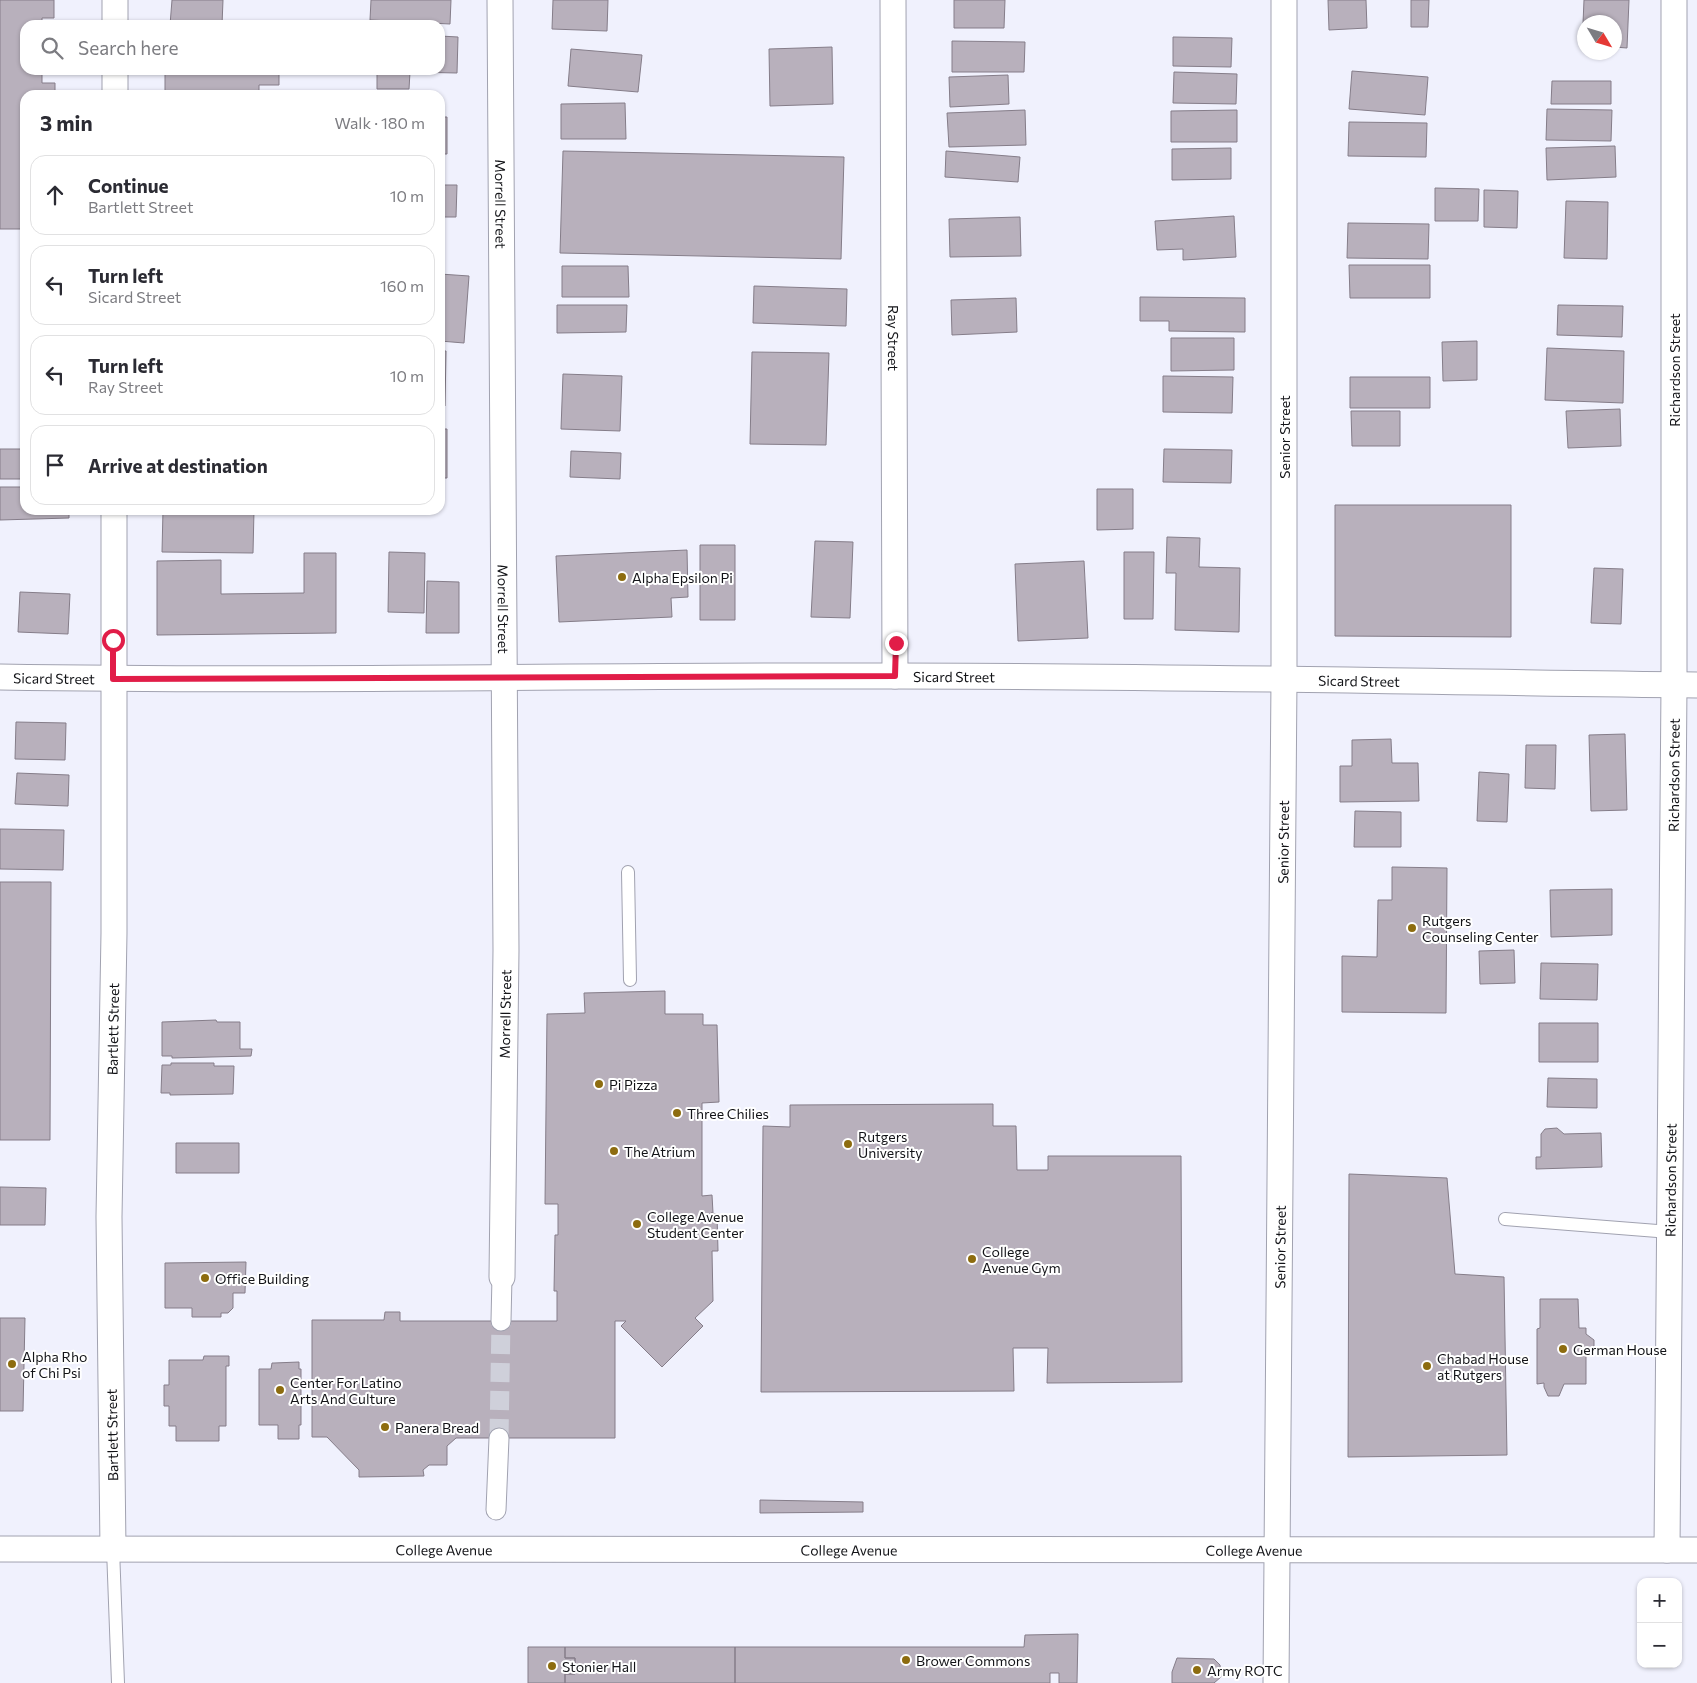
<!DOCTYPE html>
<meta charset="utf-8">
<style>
:root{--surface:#fff;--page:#f7f7f7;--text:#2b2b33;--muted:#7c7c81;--line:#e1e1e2}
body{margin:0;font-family:Commissioner,sans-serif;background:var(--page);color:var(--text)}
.controls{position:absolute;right:15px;bottom:15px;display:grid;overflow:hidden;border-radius:10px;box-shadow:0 1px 4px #0004}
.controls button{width:45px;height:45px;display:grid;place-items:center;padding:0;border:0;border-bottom:1px solid var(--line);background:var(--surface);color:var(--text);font:25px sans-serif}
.compass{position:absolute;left:1577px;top:15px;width:45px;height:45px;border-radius:50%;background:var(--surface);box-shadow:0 1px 4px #0004;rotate:128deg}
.stop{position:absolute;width:15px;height:15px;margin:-11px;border:4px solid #e11d48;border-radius:50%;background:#fff}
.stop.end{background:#e11d48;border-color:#fff;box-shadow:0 1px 5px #0008}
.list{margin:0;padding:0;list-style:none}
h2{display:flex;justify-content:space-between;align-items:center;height:65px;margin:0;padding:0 20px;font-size:21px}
h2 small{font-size:16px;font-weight:400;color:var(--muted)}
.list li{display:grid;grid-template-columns:32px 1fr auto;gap:15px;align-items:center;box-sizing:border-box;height:80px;margin:0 10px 10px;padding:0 10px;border:1px solid var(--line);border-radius:15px}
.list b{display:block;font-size:19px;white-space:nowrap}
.list p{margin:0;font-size:16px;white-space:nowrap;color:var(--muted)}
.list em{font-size:16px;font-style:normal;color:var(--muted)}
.icon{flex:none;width:28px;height:28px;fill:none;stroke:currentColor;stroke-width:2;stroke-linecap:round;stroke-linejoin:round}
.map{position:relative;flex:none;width:1697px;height:1683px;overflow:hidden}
.search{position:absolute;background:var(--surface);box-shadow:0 1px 4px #0004;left:20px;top:20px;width:425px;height:55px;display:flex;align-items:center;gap:12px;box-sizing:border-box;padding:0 18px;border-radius:15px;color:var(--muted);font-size:19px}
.panel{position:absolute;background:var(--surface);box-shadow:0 1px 4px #0004;left:20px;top:90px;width:425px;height:425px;border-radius:15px}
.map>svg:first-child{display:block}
.building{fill:#b8b0bc;stroke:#857d89}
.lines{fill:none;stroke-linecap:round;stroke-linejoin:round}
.pedestrian-tunnel{stroke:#cfd0da;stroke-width:19;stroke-dasharray:19 9;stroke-linecap:butt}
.service-casing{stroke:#a1a2b0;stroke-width:14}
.pedestrian-casing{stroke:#a1a2b0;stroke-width:21}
.minor-casing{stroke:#a1a2b0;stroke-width:27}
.service{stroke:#fff;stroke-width:12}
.pedestrian{stroke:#fff;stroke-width:19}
.minor{stroke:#fff;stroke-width:25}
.route{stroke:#e11d48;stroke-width:6}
.poi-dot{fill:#8d6c0f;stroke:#fff;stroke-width:2}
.labels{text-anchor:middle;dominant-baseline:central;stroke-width:4;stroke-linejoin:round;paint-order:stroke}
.street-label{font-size:14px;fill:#121317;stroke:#fff}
.poi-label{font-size:14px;fill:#121317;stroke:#fff;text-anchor:start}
</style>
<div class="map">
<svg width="1697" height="1683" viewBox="0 0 1697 1683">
<rect width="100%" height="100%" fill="#f0f1fd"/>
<path class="building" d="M0,0h54v18h-12v7h-17v45h17v13h13v12h-30v134h-25z
M172,0h51l-1,25h-52z
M371,0h80l-1,24 -80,-4z
M553,0h55l-1,31 -55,-2z
M954,0h51l-1,28h-50z
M1328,0h38l1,28 -38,2z
M1411,0h18l-1,27h-17z
M1584,0h45l-2,48 -13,-1v-25h-30v25h-2z
M440,36l18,1 -1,36 -47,-1 -1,17h-32v-19h63z
M1173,37l59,1 -1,29 -58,-1z
M952,41l73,1 -1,30h-72z
M832,47l1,57 -63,2 -1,-57z
M571,49l71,6 -4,37 -70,-6z
M165,70h114v15h-20v9l-94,1z
M1352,71l76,6 -3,38 -76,-6z
M1174,72l63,2 -1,30 -63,-1z
M1008,75l1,29 -59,3 -1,-30z
M1552,81h59v23h-60z
M625,103l1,36h-65v-35z
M1547,109l65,1 -1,31 -65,-1z
M1025,110l1,35 -77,2 -2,-34z
M1237,110v32h-66v-31z
M440,117h7v37h-7z
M1349,122l78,1 -1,34 -78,-1z
M1615,146l1,31 -69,3 -1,-32z
M1231,148v31l-59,1v-31z
M563,151l281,6 -3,102 -281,-6z
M946,151l74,6 -2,25 -73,-5z
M440,185h17l-1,32h-16z
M1435,188l44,1 -1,32h-43z
M1484,190l34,1 -1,37 -33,-1z
M1566,201l42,1 -1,57 -43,-1z
M1234,216l2,41 -53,3v-11l-26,1 -2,-29z
M1020,217l1,39 -71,1 -1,-38z
M1348,223l81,1 -1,35 -81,-1z
M1349,265h81v33h-80z
M562,266h66l1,31h-67z
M440,274l29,2 -5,67 -24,-2z
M754,286l93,3 -1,37 -93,-3z
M1140,297l105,1v34l-76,-1v-10h-29z
M1016,298l1,34 -65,3 -1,-35z
M557,305h70l-1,27 -69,1z
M1558,305l65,1 -1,31 -65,-2z
M1171,338h63v32l-63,1z
M1477,341v39l-34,1 -1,-39z
M1547,348l77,3 -1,52 -78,-3z
M440,351h6l-1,55h-5z
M752,352l77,1 -3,92 -76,-1z
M563,374l59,2 -2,55 -59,-2z
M1163,376l70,1 -1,36 -69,-1z
M1350,377h80v31h-80z
M1620,409l1,37 -53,2 -2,-37z
M1351,411h49v35h-48z
M440,429h7v49h-7z
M0,449h25v30h-25z
M1164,449l68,1 -1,33 -68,-1z
M571,451l50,2 -1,26 -50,-2z
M0,487h25v23h44v8l-69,2z
M1097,489h36v40l-36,1z
M1335,505h176v132l-176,-1z
M163,510h91l-1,43 -91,-1z
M1167,537l33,1 -1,29 41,1 -1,64 -64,-2 1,-57h-10z
M815,541l38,1 -3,76 -39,-1z
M700,545h35v75h-35z
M687,550l1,47 -17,1 1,19 -113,5 -3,-66z
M389,552l36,1 -1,60 -36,-1z
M1124,552h30l-1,67h-29z
M304,553h32v80l-179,2v-74l64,-1v34l83,-1z
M1084,561l4,77 -70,3 -3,-77z
M1594,568l29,1 -2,55 -30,-1z
M427,581l32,1v51h-33z
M20,592l50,2 -2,40 -50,-2z
M16,722l50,1 -1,37 -50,-1z
M1625,734l2,76 -36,1 -2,-76z
M1391,739l1,24h26l1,38 -79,1v-36h12v-26z
M1526,745h30l-1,44 -30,-1z
M1479,772l30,2 -2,48 -30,-1z
M17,773l52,2 -1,31 -53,-2z
M1355,811l46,1v35h-47z
M0,829l64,1 -1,40 -63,-1z
M1392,867l55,1 -1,145 -104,-1v-56l35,1 1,-57h14z
M0,882h51l-1,258h-50z
M1612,889v46l-61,2 -1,-47z
M1514,950l1,33 -35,1 -1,-33z
M1541,963l57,1 -1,36 -57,-1z
M665,991v23h38v11h14l2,77 -17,1v93l10,-1 1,18h-2l6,1 1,37h-6l1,50 -18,17 8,8 -41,41 -41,-41 5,-5h-11v117h-159l-9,8v19h-18l-6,5 1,6 -65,1v-7l-32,-33h-15v-117h72l1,-8h15v9h157v-30h-3l1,-56h3v-31h-13l2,-190 38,-1 -1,-20z
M216,1020l1,2h23v27h12l-1,7 -79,2v-2h-10v-34z
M1539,1023h59v39h-59z
M171,1063h43v3h20l-1,28 -63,1v-2h-9l1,-28h9z
M1548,1078l49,1v29l-50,-1z
M993,1104v22h23l1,44h31v-14h133l1,226 -135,1 1,-35h-35l1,43 -253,1 2,-266 27,1v-22z
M1557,1128l7,6 37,-1 1,34 -66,2v-12h5v-23l4,-5z
M176,1143h63v30h-63z
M1349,1174l98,4 8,96 49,3 3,178 -159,2z
M0,1187l46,1 -1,37h-45z
M246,1262l-1,31h-12v15l-5,5h-7v4h-29v-9h-27v-45z
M1540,1299h38l1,29h7v6l8,6v6l-8,6v32h-22l-5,12h-11l-4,-9v-4l-7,1v-55l3,-1z
M0,1318h25l-2,93h-23z
M204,1356h25v10h-3v60h-7v15h-43v-15h-7v-20h-5v-21h5v-25h34z
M299,1362v7h2v56h-2v14h-21v-14h-19v-56h12l1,-6h2z
M760,1500l103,2v10l-103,1z
M1078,1634l-1,49h-18v-10h-9v10h-315v-36h289l1,-12z
M528,1647h37v11h10v16h-10v9h-37z
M565,1647h170v36h-170v-9h10v-16h-10z
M1177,1658l37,1 6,6 1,12 -7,6h-42v-11z"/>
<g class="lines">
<path class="pedestrian-tunnel" d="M499,1438l2,-117"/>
<defs>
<path id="service" d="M628,872l2,108
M1505,1219l165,13
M113,1549l5,134"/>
<path id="pedestrian" d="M501,1321l1,-44
M496,1510l3,-72"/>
<g id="minor">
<path id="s1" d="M500,0l6,950 -4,327"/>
<path id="s2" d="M893,0l2,676"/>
<path d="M115,25v-25"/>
<path d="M115,95v-25"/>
<path id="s3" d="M0,677c298,5 597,-2 895,-1 268,0 535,6 802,9"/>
<path id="s4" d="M0,1549l1697,1"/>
<path id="s5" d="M113,1549l-4,-332 5,-284v-423"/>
<path id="s6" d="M1667,1550l7,-865v-685"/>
<path id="s7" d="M1276,1683l8,-1004v-679"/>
</g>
</defs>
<use href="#service" class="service-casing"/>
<use href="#pedestrian" class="pedestrian-casing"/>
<use href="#minor" class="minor-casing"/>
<use href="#service" class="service"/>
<use href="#pedestrian" class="pedestrian"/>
<use href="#minor" class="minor"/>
</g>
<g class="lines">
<path class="route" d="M113,640v39l782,-3 1,-33"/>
</g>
<g class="poi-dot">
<circle cx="622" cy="577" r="5"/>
<circle cx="1412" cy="928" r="5"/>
<circle cx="599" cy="1084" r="5"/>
<circle cx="677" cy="1113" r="5"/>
<circle cx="848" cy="1144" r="5"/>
<circle cx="614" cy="1151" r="5"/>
<circle cx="637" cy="1224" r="5"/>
<circle cx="972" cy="1259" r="5"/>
<circle cx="205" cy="1278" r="5"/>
<circle cx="1563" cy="1349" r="5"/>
<circle cx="12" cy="1364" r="5"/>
<circle cx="1427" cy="1366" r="5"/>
<circle cx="280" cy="1390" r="5"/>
<circle cx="385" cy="1427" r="5"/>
<circle cx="906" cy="1660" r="5"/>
<circle cx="552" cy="1666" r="5"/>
<circle cx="1197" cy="1670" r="5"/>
</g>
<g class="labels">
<g class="street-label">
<text stroke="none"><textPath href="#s1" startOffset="204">Morrell Street</textPath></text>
<text stroke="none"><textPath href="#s2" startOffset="338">Ray Street</textPath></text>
<text transform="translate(1674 370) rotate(-90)">Richardson Street</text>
<text transform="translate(1284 437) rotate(-90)">Senior Street</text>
<text stroke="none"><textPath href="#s1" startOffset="609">Morrell Street</textPath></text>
<text stroke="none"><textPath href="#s3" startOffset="954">Sicard Street</textPath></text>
<text stroke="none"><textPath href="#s3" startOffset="54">Sicard Street</textPath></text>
<text stroke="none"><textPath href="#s3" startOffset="1359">Sicard Street</textPath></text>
<text stroke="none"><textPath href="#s6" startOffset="775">Richardson Street</textPath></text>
<text stroke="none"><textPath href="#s7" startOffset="841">Senior Street</textPath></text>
<text transform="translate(505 1014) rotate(-89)">Morrell Street</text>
<text stroke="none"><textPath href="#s5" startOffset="520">Bartlett Street</textPath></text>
<text stroke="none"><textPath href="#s6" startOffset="370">Richardson Street</textPath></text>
<text stroke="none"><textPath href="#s7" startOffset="436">Senior Street</textPath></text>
<text transform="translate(112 1435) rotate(-91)">Bartlett Street</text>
<text stroke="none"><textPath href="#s4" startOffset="444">College Avenue</textPath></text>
<text stroke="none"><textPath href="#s4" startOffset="849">College Avenue</textPath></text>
<text stroke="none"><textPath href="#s4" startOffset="1254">College Avenue</textPath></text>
</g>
<g class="poi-label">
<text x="632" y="577">Alpha Epsilon Pi</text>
<text x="1422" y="920">Rutgers<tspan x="1422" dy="16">Counseling Center</tspan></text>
<text x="609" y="1084">Pi Pizza</text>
<text x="687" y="1113">Three Chilies</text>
<text x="858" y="1136">Rutgers<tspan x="858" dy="16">University</tspan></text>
<text x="624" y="1151">The Atrium</text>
<text x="647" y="1216">College Avenue<tspan x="647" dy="16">Student Center</tspan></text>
<text x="982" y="1251">College<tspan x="982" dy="16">Avenue Gym</tspan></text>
<text x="215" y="1278">Office Building</text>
<text x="1573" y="1349">German House</text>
<text x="22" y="1356">Alpha Rho<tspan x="22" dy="16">of Chi Psi</tspan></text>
<text x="1437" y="1358">Chabad House<tspan x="1437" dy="16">at Rutgers</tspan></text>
<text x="290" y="1382">Center For Latino<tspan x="290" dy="16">Arts And Culture</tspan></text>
<text x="395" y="1427">Panera Bread</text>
<text x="916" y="1660">Brower Commons</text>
<text x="562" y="1666">Stonier Hall</text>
<text x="1207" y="1670">Army ROTC</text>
</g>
</g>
</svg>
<div class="controls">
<button>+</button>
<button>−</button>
</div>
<svg class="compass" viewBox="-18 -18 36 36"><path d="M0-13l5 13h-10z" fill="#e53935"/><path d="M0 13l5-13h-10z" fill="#7c7c81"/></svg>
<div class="stop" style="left:113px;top:640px"></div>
<div class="stop end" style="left:896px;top:643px"></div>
<div class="search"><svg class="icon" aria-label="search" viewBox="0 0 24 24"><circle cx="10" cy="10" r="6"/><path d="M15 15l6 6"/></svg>Search here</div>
<section class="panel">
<h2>3 min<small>Walk · 180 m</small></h2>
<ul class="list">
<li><svg class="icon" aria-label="ahead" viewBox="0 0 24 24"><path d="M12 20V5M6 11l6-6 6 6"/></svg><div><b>Continue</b><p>Bartlett Street</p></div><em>10 m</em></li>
<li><svg class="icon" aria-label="left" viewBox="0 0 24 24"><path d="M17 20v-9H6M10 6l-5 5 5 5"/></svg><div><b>Turn left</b><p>Sicard Street</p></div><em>160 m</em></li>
<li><svg class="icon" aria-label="left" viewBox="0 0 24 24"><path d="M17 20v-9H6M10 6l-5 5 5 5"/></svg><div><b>Turn left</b><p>Ray Street</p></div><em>10 m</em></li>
<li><svg class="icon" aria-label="arrive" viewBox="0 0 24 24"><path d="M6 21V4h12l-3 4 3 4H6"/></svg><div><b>Arrive at destination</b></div></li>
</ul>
</section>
</div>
